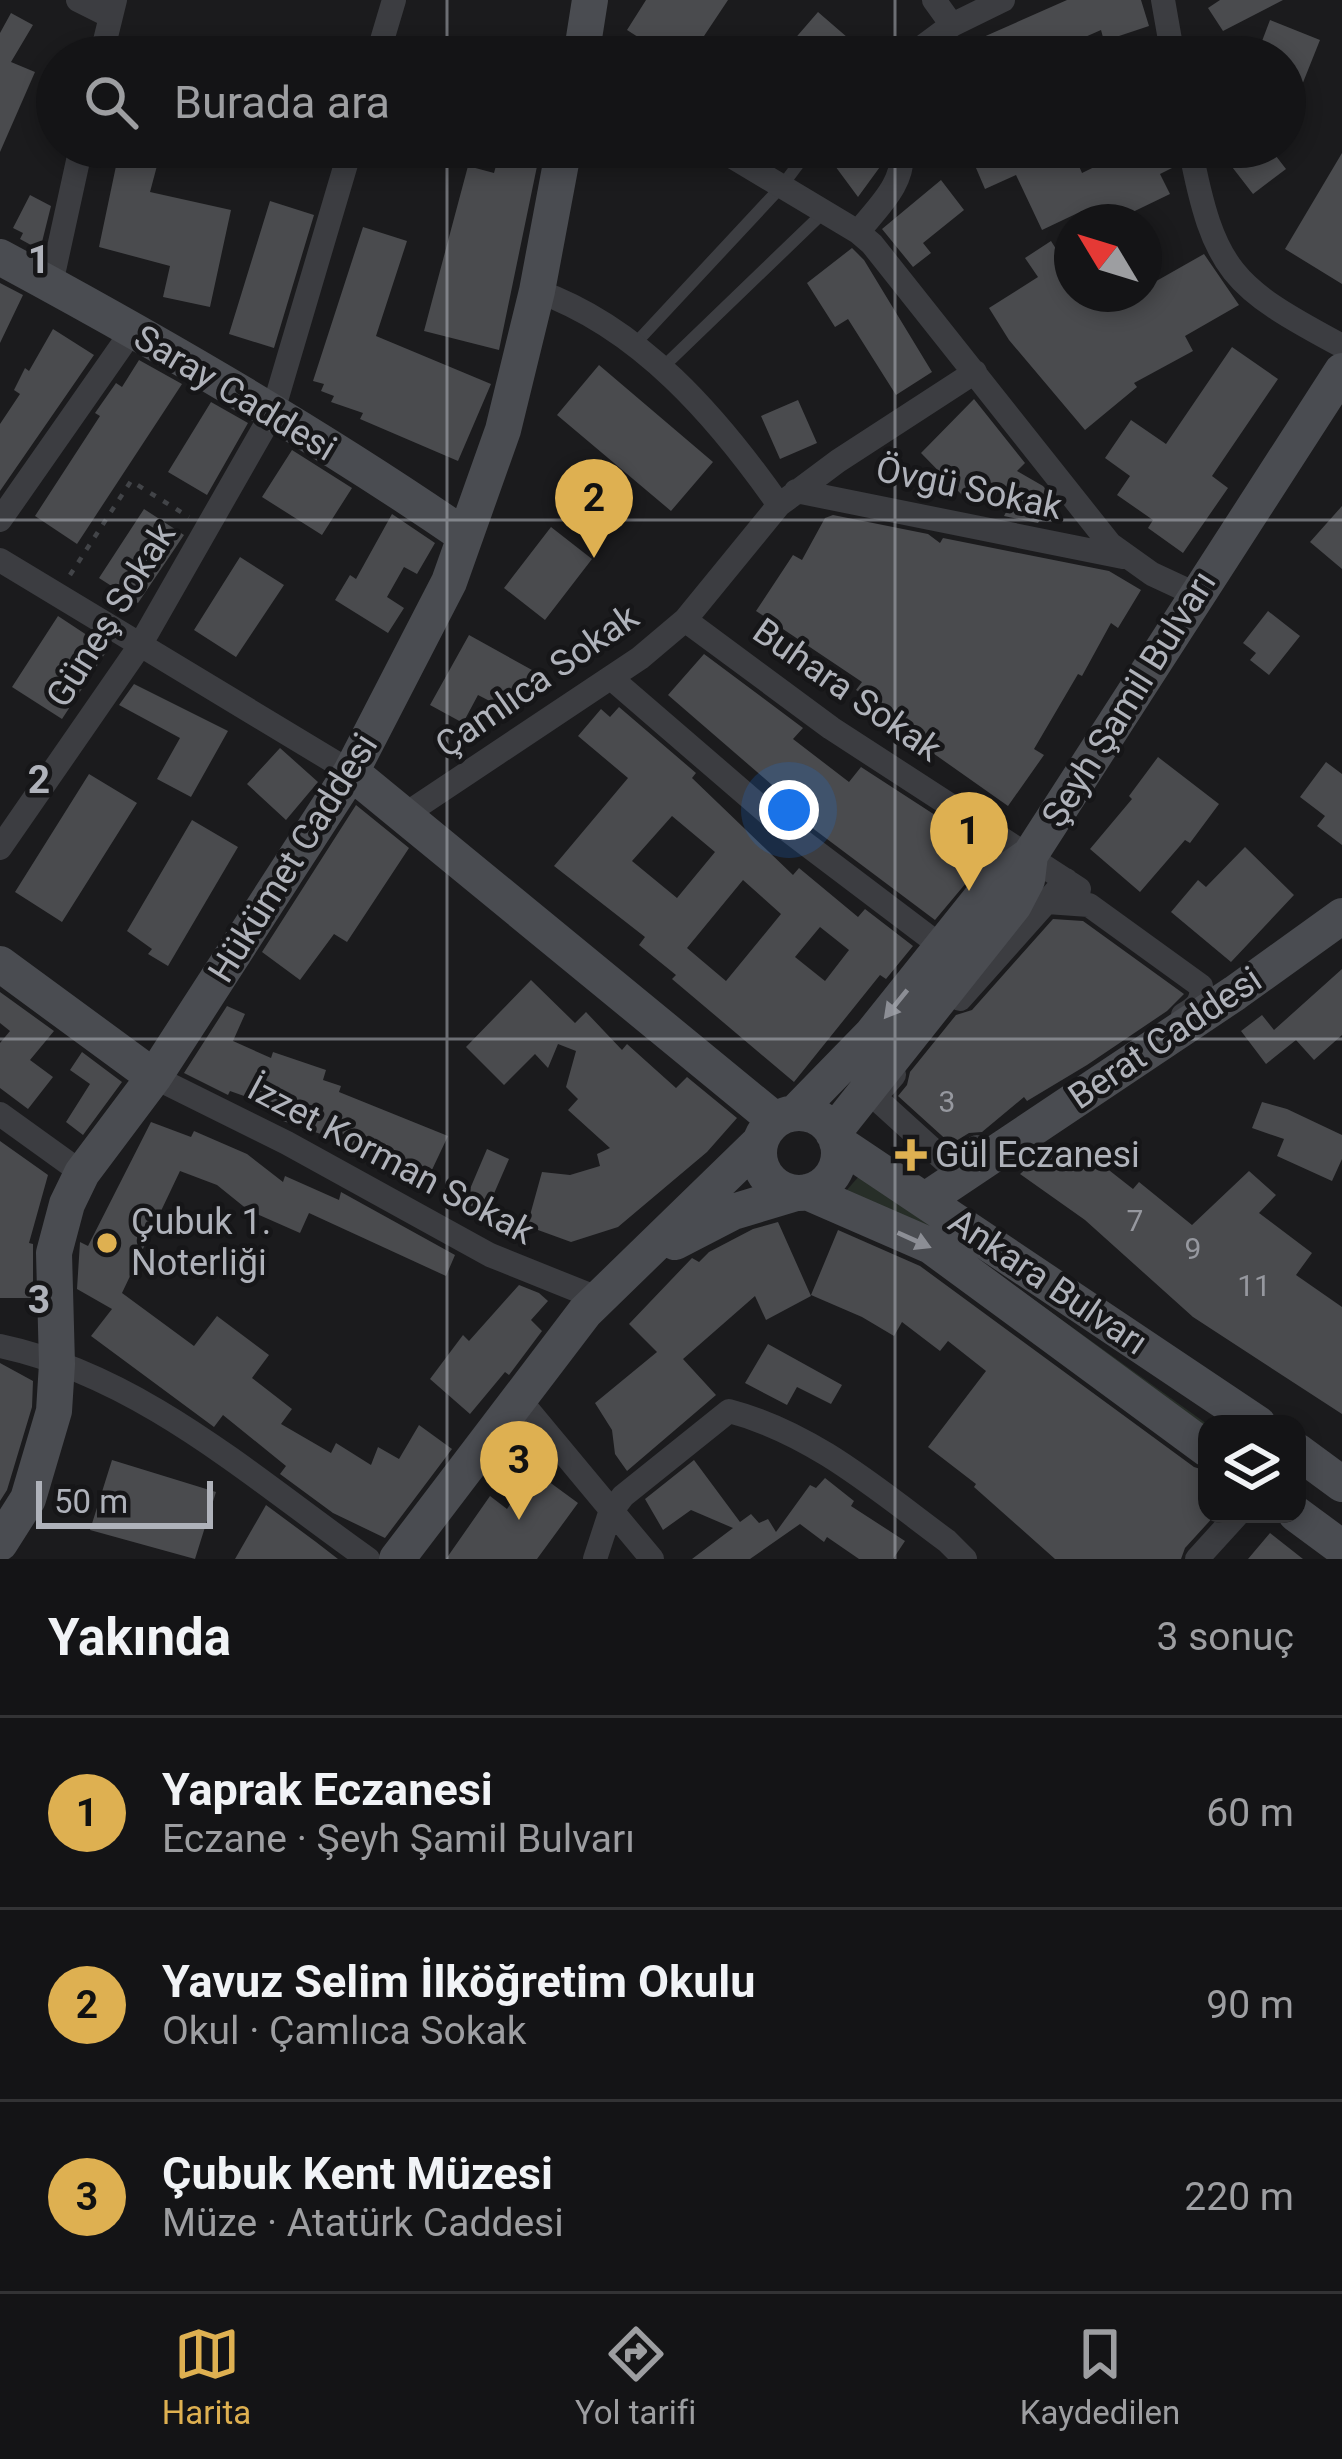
<!DOCTYPE html>
<html lang="tr">
<meta charset="utf-8">
<style>
:root{--surface:#141416;--page:#212123;--text:#f1f3f6;--muted:#9d9ea1;--line:#333335;--accent:#deb051}
body{margin:0;font-family:Roboto,sans-serif;background:var(--page);color:var(--text)}
.controls{position:absolute;right:36px;bottom:36px;display:grid;overflow:hidden;border-radius:24px;box-shadow:0 6px 18px #0003}
.controls button{width:108px;height:108px;display:grid;place-items:center;padding:0;border:0;border-bottom:3px solid var(--line);background:var(--surface);color:var(--text);font:60px sans-serif}
.compass{position:absolute;left:1054px;top:204px;width:108px;height:108px;border-radius:50%;background:var(--surface);box-shadow:0 6px 18px #0003;rotate:308deg}
.scale{position:absolute;left:36px;bottom:30px;width:177px;box-sizing:border-box;padding-left:12px;border:6px solid #afb2ba;border-top:0;font-size:33px;line-height:42px;white-space:nowrap;color:#afb2ba;-webkit-text-stroke:9px #161618;paint-order:stroke}
.you{position:absolute;left:789px;top:810px;width:42px;height:42px;margin:-30px;border:9px solid #fff;border-radius:50%;background:#1a73e8;box-shadow:0 0 0 18px #1a73e833}
.badge{display:grid;place-items:center;width:78px;height:78px;border-radius:50%;background:var(--accent);color:#111;font-size:39px;font-weight:700}
.pin{position:absolute;translate:-50% -99px;filter:drop-shadow(0 3px 6px #0008)}
.pin::after{content:'';position:absolute;top:63px;width:42px;height:36px;background:inherit;clip-path:polygon(0 0,100% 0,50% 100%)}
.list{margin:0;padding:0;list-style:none}
h2{display:flex;justify-content:space-between;align-items:center;height:156px;margin:0;padding:0 48px;font-size:51px}
h2 small{font-size:39px;font-weight:400;color:var(--muted)}
.list li{display:grid;grid-template-columns:78px 1fr auto;gap:36px;align-items:center;box-sizing:border-box;height:192px;padding:0 48px;border-top:3px solid var(--line)}
.list b{display:block;font-size:45px;white-space:nowrap}
.list p{margin:0;font-size:39px;white-space:nowrap;color:var(--muted)}
.list em{font-size:39px;font-style:normal;color:var(--muted)}
.icon{flex:none;width:66px;height:66px;fill:none;stroke:currentColor;stroke-width:2;stroke-linecap:round;stroke-linejoin:round}
.map{position:relative;flex:none;width:1342px;height:1559px;overflow:hidden}
.search{position:absolute;background:var(--surface);box-shadow:0 6px 18px #0003;left:36px;right:36px;top:36px;height:132px;display:flex;align-items:center;gap:30px;box-sizing:border-box;padding:0 42px;border-radius:66px;color:var(--muted);font-size:45px}
.sheet{height:732px;background:var(--surface)}
nav{display:flex;justify-content:space-around;align-items:center;box-sizing:border-box;height:168px;border-top:3px solid var(--line);background:var(--surface);font-size:33px;color:var(--muted)}
nav a{display:grid;justify-items:center;gap:6px}
nav .on{color:var(--accent)}
.map>svg:first-child{display:block}
.green{fill:#272e28}
.building{fill:#4a4b4e;fill-rule:evenodd}
.lines{fill:none;stroke-linecap:round;stroke-linejoin:round}
.path{stroke:#424448;stroke-width:4.5;stroke-dasharray:6 9;stroke-linecap:butt}
.lane{stroke:#3c3d41;stroke-width:12}
.street{stroke:#3c3d41;stroke-width:24}
.secondary{stroke:#4a4c51;stroke-width:36}
.oneway{fill:#8c8e95}
.grid{fill:none;stroke:#afb2ba;stroke-width:3;stroke-opacity:0.55}
.poi-dot{fill:#deb051;stroke:#161618;stroke-width:4.5}
.labels{text-anchor:middle;dominant-baseline:central;stroke-width:9;stroke-linejoin:round;paint-order:stroke}
.number-label{font-size:30px;fill:#96989f}
.street-label{font-size:36px;fill:#afb2ba;stroke:#161618}
.poi-label{font-size:36px;fill:#afb2ba;stroke:#161618;text-anchor:start}
.grid-label{font-size:39px;text-anchor:middle;font-weight:bold;fill:#afb2ba;stroke:#161618;stroke-width:9;stroke-linejoin:round;paint-order:stroke}
</style>
<div class="map">
<svg width="1342" height="1559" viewBox="0 0 1342 1559">
<rect width="100%" height="100%" fill="#1b1b1d"/>
<path class="green" d="M860,1175l347,249v7l-362,-239z"/>
<path class="building" d="M646,0h82l-38,57h-64l12,-20 -11,-7z
M1067,0h74l8,26 -45,15 -3,-11 -61,27h-102z
M1220,0h63l-60,31 -15,-23z
M818,12l52,45h-91z
M11,13l22,12 -22,37 24,10 -35,80v-119z
M1270,20l50,20 -18,45 -17,-6v-22h-29z
M120,147h42l-12,45 81,18 -21,97 -47,-10 7,-31 -71,-19z
M501,147h40l-42,203 -75,-19 44,-165 26,7z
M821,147h64v13l-27,37z
M967,147h104l11,26 53,-26h30l9,20 -14,7 10,20 -58,28h-25l-5,-11 -40,19 -26,-55 -31,14z
M1249,147h20l17,22 -33,25 -24,-31z
M1342,153v131l-57,-35z
M941,180l23,30 -41,33 8,10 -18,14 -31,-38z
M30,195l21,11 -11,44 -20,-11 3,-6 -10,-5z
M270,201l44,14 -40,133 -45,-14z
M363,227l44,14 -31,95 115,48 -33,77 -98,-42 3,-6 -32,-11 3,-6 -13,-5 3,-7 -11,-3z
M1051,241l21,33v20h72v-6l60,-34 35,51 -54,31 8,15 -59,32 3,4 -52,43 -76,-90 -20,-32 49,-31 -13,-19z
M852,248l12,12 68,112 -36,23 -48,-76 -13,8 -28,-44z
M0,283l23,12 -23,48z
M53,329l41,26 -94,136v-67l20,-30 -6,-4 11,-22 4,3z
M1232,347l46,32 -66,97 16,12 -45,65 -35,-25 5,-8 -36,-25 13,-19 -25,-18 26,-38 35,24z
M139,360l43,24 -105,160 -42,-28 65,-100 -5,-3 21,-30 6,4z
M599,365l114,97 -42,49 -114,-96z
M974,399l51,64 -8,8 26,15 10,12 -15,25 -34,-7 12,-23 -53,3 -42,-43z
M798,400l19,43 -37,16 -19,-43z
M211,402l37,21 -41,72 -39,-23z
M292,450l60,38 -30,47 -60,-38z
M1342,506v63l-32,-27z
M144,509l40,26 -46,68 -39,-25z
M392,514l43,29 -18,31 -13,-7 -17,30 17,11 -16,25 -53,-33 15,-25 6,4z
M833,515l95,19 12,9 3,-5 166,33 32,19 -23,38 -7,-5 -29,53 -4,-2 -44,75 10,6 -36,51 -78,-55 5,-7 -79,-54 6,-8 -106,-71 37,-56 9,5 23,-42z
M551,527l41,32 -47,61 -41,-32z
M240,557l44,28 -48,72 -42,-27z
M1268,611l32,25 -31,39 -19,-15 6,-7 -13,-10z
M58,616l50,33 -46,70 -50,-32z
M469,635l63,35 -23,41 -31,-16 -15,28 -33,-18z
M704,654l99,74 -10,11 56,43 12,-15 131,85 -57,68 -120,-90 -40,-34 4,-5 -111,-96z
M134,684l94,47 -37,66 -34,-18 23,-41 -61,-33z
M619,707l77,66 -4,5 101,97 6,-7 59,49 7,-8 48,37 -27,33 -6,-4 -86,107 -122,-103 4,-4 -37,-30 6,-8 -91,-71 74,-88 -50,-42 23,-27 9,8zM672,816l43,36 -38,46 -45,-37zM743,880l38,34 -55,67 -39,-33zM820,927l29,23 -24,31 -30,-24z
M280,748l38,34 -32,38 -39,-36z
M1158,757l61,47 -29,39 -5,-3 -45,52 -50,-43 42,-50 -3,-3z
M1326,762l16,12v71l-25,-19 8,-10 -25,-19z
M89,774l48,29 -75,119 -47,-30z
M356,805l53,43 -62,94 -13,-8 -34,46 -38,-28z
M192,820l46,27 -70,119 -20,-12 4,-5 -25,-18z
M1245,847l49,48 -63,67 -60,-50 27,-32 8,7z
M1053,919l30,2 101,73 -17,17 -80,54 -60,36 -3,-4 -42,35 -13,1 -18,11 -53,-48 9,-11 3,-13 46,-57 16,-5z
M1342,969v66l-28,25 -18,-20 -30,24 -25,-33 21,-16 12,15z
M531,980l44,43 11,-11 36,38 5,-6 49,44 11,-11 50,41 -30,34 -89,75 -47,15 -44,-16 15,-54 28,3 30,-9 -3,-12 13,-6 -42,-38 10,-11 -12,-12 10,-36 -18,-7 -10,24 -13,-14 -31,31 -38,-38z
M0,992l54,39 -24,29 23,17 -25,32 -28,-21v-45l10,-12 -10,-8z
M227,1006l18,8 -12,27 38,17 2,-6 53,18 -3,10 18,6 -2,6 109,44 -18,38 -56,-24 -4,9 -33,-15 1,-4 -55,-19 3,-10 -56,-20 -2,4 -44,-22z
M82,1052l40,30 -39,53 -17,-13 24,-38 -20,-14z
M1262,1102l25,7 55,26v24l-10,22 -55,-25 7,-17 -32,-11z
M151,1122l40,15 3,-6 53,23 36,28 2,-6 54,24 2,-8 114,63 -9,21 -137,-63 -9,20 -52,-23 -31,-25 -37,-14 -58,122 72,53 23,-30 52,39 -17,23 40,31 -11,15 50,29 5,-10 35,22 7,-18 21,12 20,-34 33,24 -67,89 -52,-25 -53,-39 6,-8 -63,-51 -9,12 -123,-91 21,-27 -35,-20 3,-47 8,4z
M0,1141l48,34 -19,68 4,1v54h-33z
M1077,1145l56,44 6,-7 53,43 57,-54 27,24 -17,18 53,40 -16,22 46,32v107l-149,-97 -108,-97 -65,-46 32,-28 15,12z
M487,1149l22,10 -23,53 -22,-9z
M778,1222l33,74 -45,24 -11,-24 -72,63 33,36 -89,76 -12,-17 -3,-24 -17,-27 62,-51 -28,-28 63,-66 7,4 10,-10 44,-23z
M838,1230l82,36 274,201 13,4v43h9l-31,34 -4,11h-126l-81,-72 2,-3 -48,-37 58,-76 -38,-30 -8,10 -38,-29 -8,14 -32,-19 -51,-22z
M519,1285l20,8 9,8 -17,19 11,11 -33,44 -4,-3 -35,42 -40,-35 33,-44 6,6z
M768,1344l74,41 -11,19 -34,-17 -10,18 -42,-22z
M0,1363l33,18 -1,26 -25,83 -7,11z
M112,1460l104,32 -21,67 -105,-29z
M694,1460l46,62 11,-8 8,9 9,-4 8,13 34,-47 6,3 9,-10 29,23 -3,5 54,35 -12,18h-34l-32,-22 -3,5 -24,-18 -50,35h-58l41,-31 -42,-18 -28,20 -18,-31z
M533,1470l45,33 -41,56h-91l44,-63 17,13z
M266,1505l50,37 22,17h-103z
M1270,1533l33,26h-55z"/>
<g class="lines">
<path class="path" d="M70,575l61,-94 58,36"/>
<path class="lane" d="M633,346l149,-160 29,-39
M661,369l163,-157"/>
<path class="street" d="M78,0l32,16
M934,0l18,25
M1163,0l10,57
M101,57l14,-57
M377,57l17,-57
M909,57l43,-32 51,-25
M716,147l142,85 14,12 238,300 42,30 43,20
M1190,147c24,125 42,140 152,199
M858,232c20,-25 49,-50 43,-85
M51,284l30,-137
M537,291c103,36 181,127 242,214
M796,491l327,66
M0,520l132,-189
M0,560l351,212
M685,620l146,108 248,161
M611,678l175,151 156,118
M406,814l234,-156 45,-38 94,-115 59,-44 137,-89
M0,848l139,-201 133,-233 79,-267
M1047,902l42,3 112,81c2,16 -5,21 -18,29
M960,999l106,-119
M894,1075l-14,16 -1,10 65,59 9,3 24,-16
M154,1077l133,66 203,112 107,43
M0,1114l82,59
M0,1346c141,30 253,132 368,213
M518,1398l134,161
M595,1559l15,-46 13,-17 106,-85c84,22 149,79 218,130l18,18
M1197,1559l41,-45"/>
<path class="secondary" d="M581,57l9,-57
M0,257c158,85 317,177 465,279
M351,772l424,348
M0,964l154,113
M795,1113l77,-79 124,-155 34,-24 312,-484
M759 1153a40 40 0 1 1 80 0a40 40 0 1 1-80 0Z
M833,1133l181,-228 13,-25 3,-25
M837,1142l421,282
M807,1192l124,54 276,203
M927,1199l308,-206 107,-77
M675,1242l58,-30 63,-19
M1297,1451l45,33
M1296,1514l46,34
M0,1543l28,-44 26,-88 3,-47 -3,-111 13,-49 15,-31 72,-96 197,-305 98,-190 54,-152 34,-139 27,-144
M397,1559l188,-247 175,-170"/>
</g>
<defs><path id="oneway-solid" d="M-6-.8H1V-3.2L6.5 0L1 3.2V.8H-6Z" transform="scale(3)"/></defs>
<g class="oneway">
<use href="#oneway-solid" transform="translate(896 1004) rotate(129)"/>
<use href="#oneway-solid" transform="translate(914 1240) rotate(24)"/>
</g>
<path class="grid" d="M447,0v57M895,0v57M447,147v1412M895,147v1412M0,520h1342M0,1039h1342"/>
<g class="poi-dot">
<path d="M905 1137h12v12h12v12h-12v12h-12v-12h-12v-12h12z"/>
<circle cx="107" cy="1243" r="12"/>
</g>
<g class="labels">
<g class="number-label">
<text x="947" y="1101">3</text>
<text x="1135" y="1220">7</text>
<text x="1193" y="1248">9</text>
<text x="1254" y="1285">11</text>
</g>
<g class="street-label">
<text transform="translate(235 393) rotate(31)">Saray Caddesi</text>
<text transform="translate(969 488) rotate(12)">Övgü Sokak</text>
<text transform="translate(111 615) rotate(-58)">Güneş Sokak</text>
<text transform="translate(537 681) rotate(-35)">Çamlıca Sokak</text>
<text transform="translate(847 690) rotate(35)">Buhara Sokak</text>
<text transform="translate(1129 699) rotate(-58)">Şeyh Şamil Bulvarı</text>
<text transform="translate(293 858) rotate(-58)">Hükümet Caddesi</text>
<text transform="translate(1165 1038) rotate(-34)">Berat Caddesi</text>
<text transform="translate(391 1160) rotate(28)">İzzet Korman Sokak</text>
<text transform="translate(1048 1282) rotate(34)">Ankara Bulvarı</text>
</g>
<g class="poi-label">
<text x="935" y="1155">Gül Eczanesi</text>
<text x="131" y="1222">Çubuk 1.<tspan x="131" dy="41">Noterliği</tspan></text>
</g>
</g>
<g class="grid-label">
<text x="39" y="273">1</text>
<text x="39" y="793">2</text>
<text x="39" y="1313">3</text>
</g>
</svg>
<div class="controls">
<button><svg class="icon" aria-label="layers" viewBox="0 0 24 24"><path d="M12 4l9 5-9 5-9-5zM3 14l9 5 9-5"/></svg></button>
</div>
<svg class="compass" viewBox="-18 -18 36 36"><path d="M0-13l5 13h-10z" fill="#e53935"/><path d="M0 13l5-13h-10z" fill="#9d9ea1"/></svg>
<div class="scale">50 m</div>
<div class="you"></div>
<div class="pin badge" style="left:969px;top:891px">1</div>
<div class="pin badge" style="left:594px;top:558px">2</div>
<div class="pin badge" style="left:519px;top:1520px">3</div>
<div class="search"><svg class="icon" aria-label="search" viewBox="0 0 24 24"><circle cx="10" cy="10" r="6"/><path d="M15 15l6 6"/></svg>Burada ara</div>
</div>
<section class="sheet">
<h2>Yakında<small>3 sonuç</small></h2>
<ul class="list">
<li><span class="badge">1</span><div><b>Yaprak Eczanesi</b><p>Eczane · Şeyh Şamil Bulvarı</p></div><em>60 m</em></li>
<li><span class="badge">2</span><div><b>Yavuz Selim İlköğretim Okulu</b><p>Okul · Çamlıca Sokak</p></div><em>90 m</em></li>
<li><span class="badge">3</span><div><b>Çubuk Kent Müzesi</b><p>Müze · Atatürk Caddesi</p></div><em>220 m</em></li>
</ul>
</section>
<nav>
<a class="on"><svg class="icon" aria-label="map" viewBox="0 0 24 24"><path d="M3 6l6-2 6 2 6-2v14l-6 2-6-2-6 2zM9 4v14M15 6v14"/></svg>Harita</a>
<a><svg class="icon" aria-label="directions" viewBox="0 0 24 24"><path d="M12 3l9 9-9 9-9-9zM9 14v-3h6M13 9l2 2-2 2"/></svg>Yol tarifi</a>
<a><svg class="icon" aria-label="saved" viewBox="0 0 24 24"><path d="M7 4h10v16l-5-4-5 4z"/></svg>Kaydedilen</a>
</nav>
